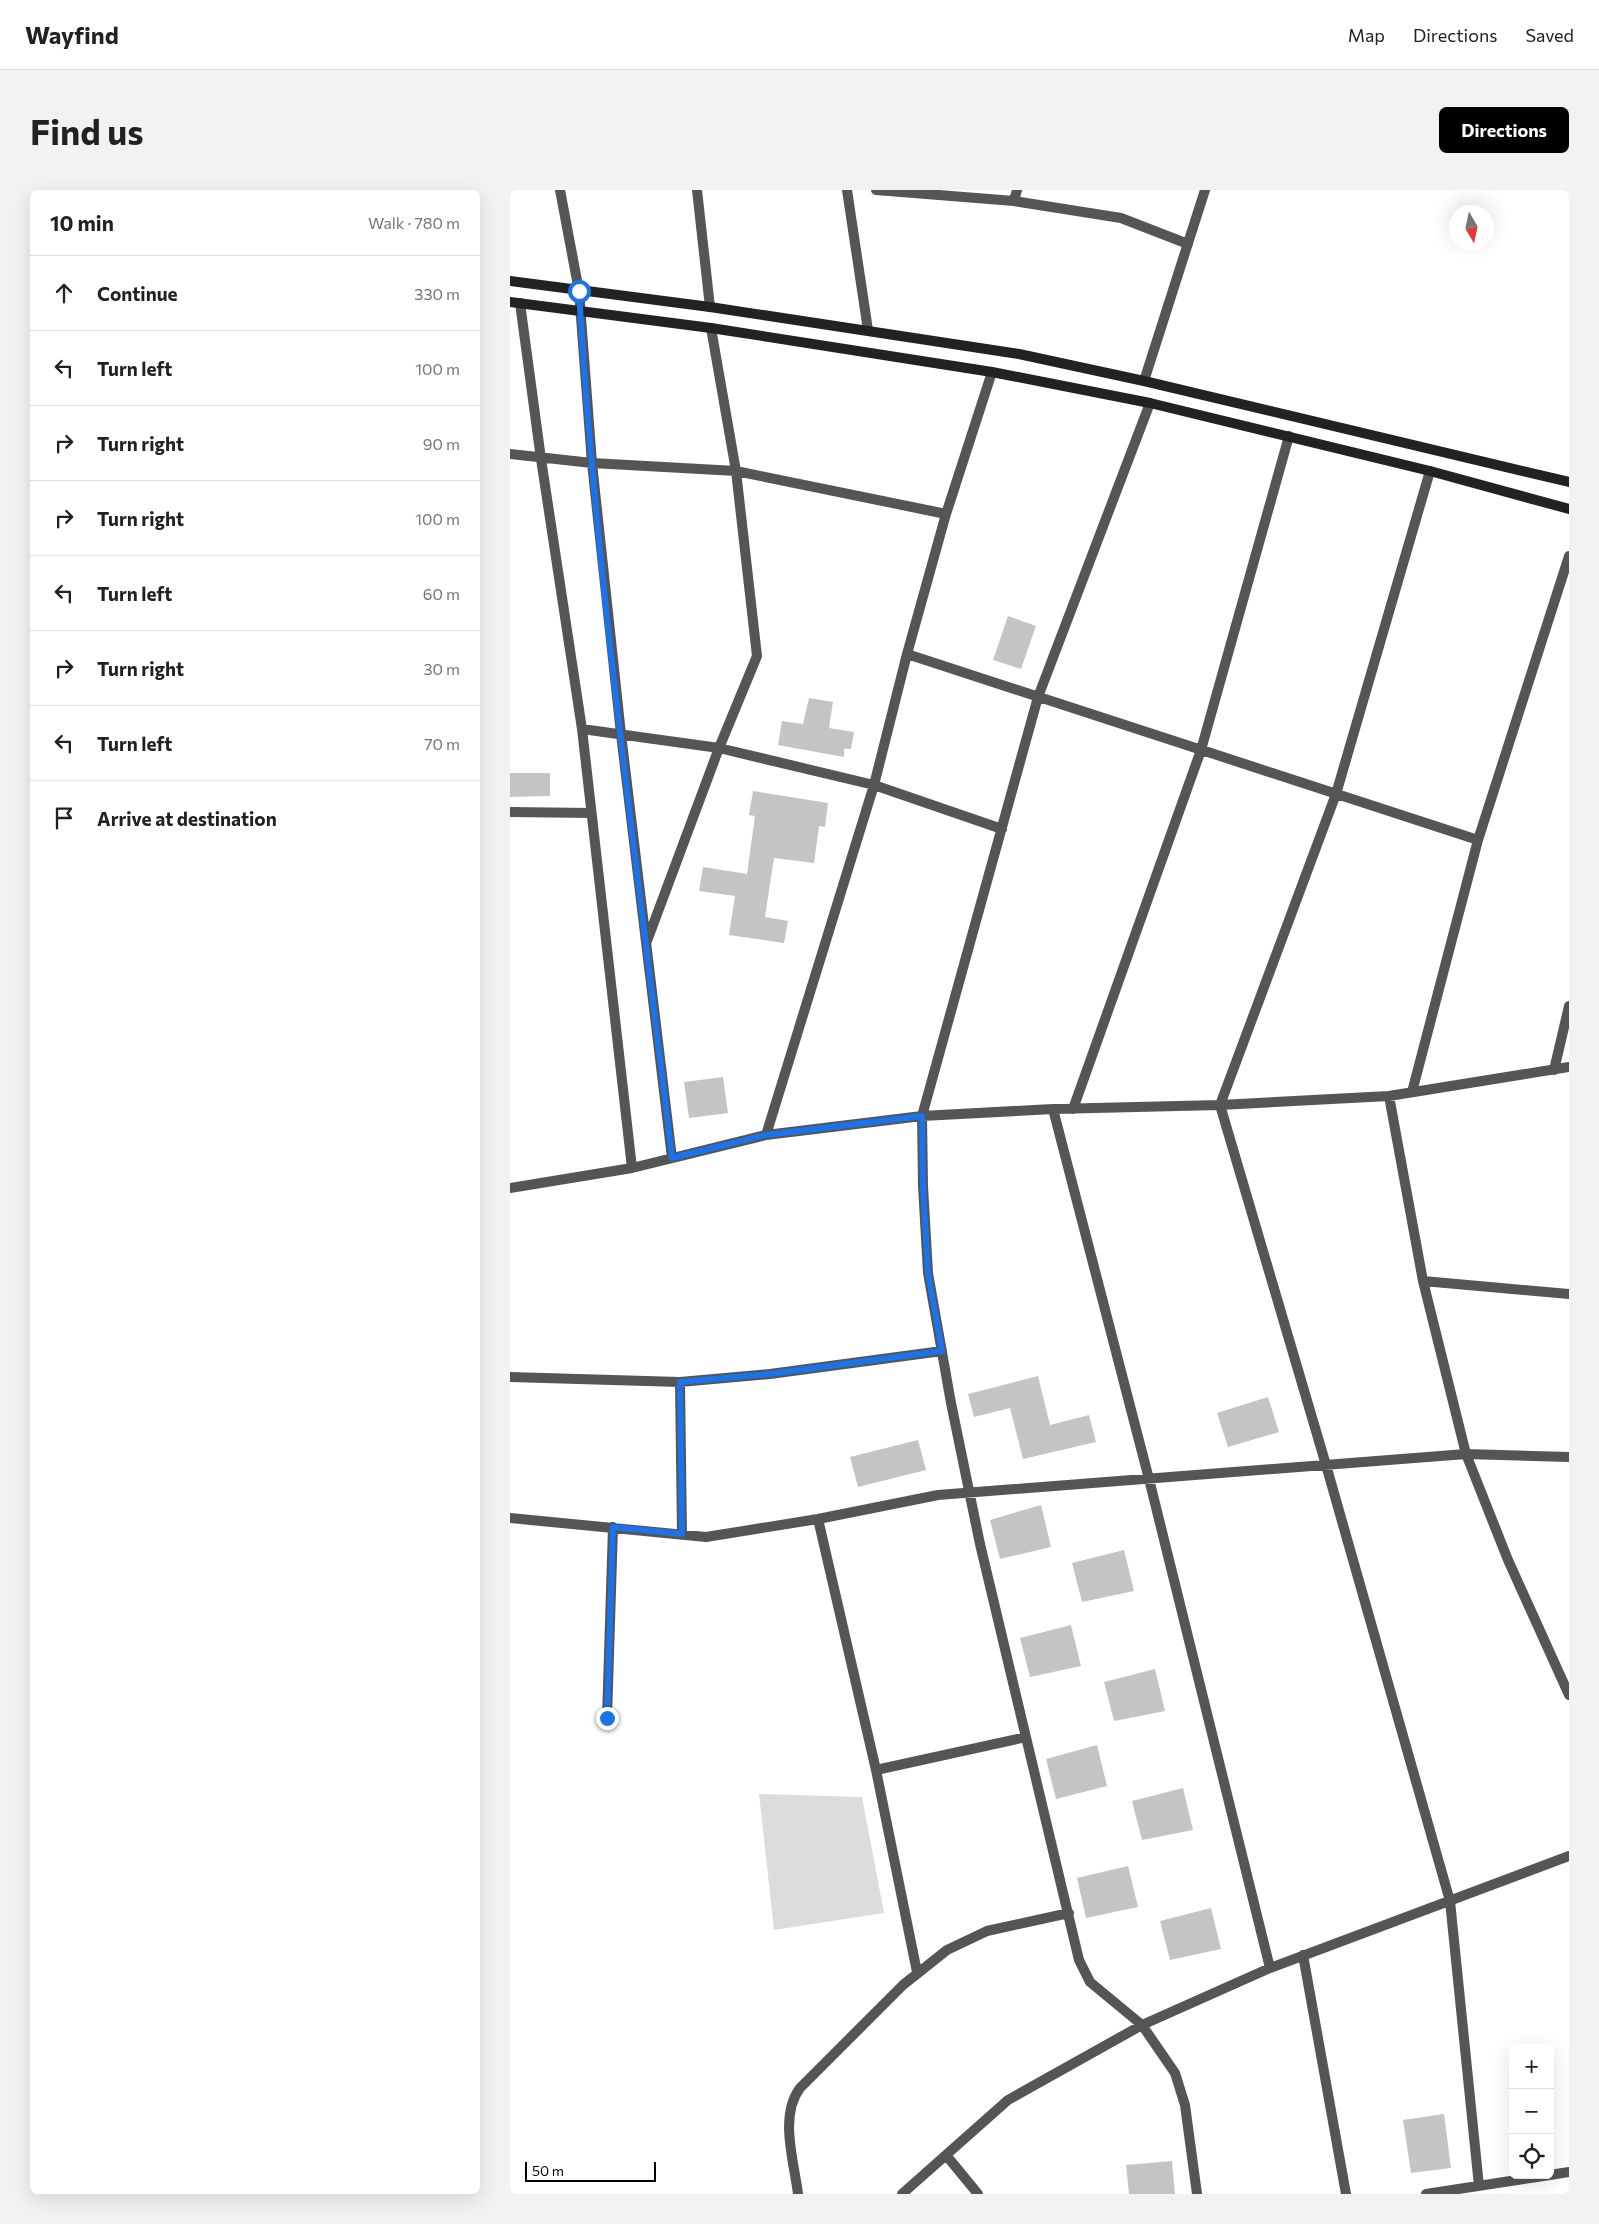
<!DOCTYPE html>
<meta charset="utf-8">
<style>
:root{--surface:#fff;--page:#f2f2f2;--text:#202124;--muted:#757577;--line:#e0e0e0;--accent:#000}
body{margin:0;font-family:Commissioner,sans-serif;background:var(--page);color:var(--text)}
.controls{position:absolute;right:15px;bottom:15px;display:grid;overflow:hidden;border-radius:8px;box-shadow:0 5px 20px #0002}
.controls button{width:45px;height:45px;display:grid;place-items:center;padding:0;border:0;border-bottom:1px solid var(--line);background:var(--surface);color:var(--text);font:25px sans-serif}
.compass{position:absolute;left:939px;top:15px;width:45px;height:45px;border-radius:50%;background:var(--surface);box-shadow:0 5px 20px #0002;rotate:171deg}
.scale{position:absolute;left:15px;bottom:12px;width:131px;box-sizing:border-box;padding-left:5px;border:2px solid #000;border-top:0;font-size:14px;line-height:18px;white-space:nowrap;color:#000;-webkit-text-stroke:4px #fff;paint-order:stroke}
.stop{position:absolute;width:15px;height:15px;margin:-11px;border:4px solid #1a73e8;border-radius:50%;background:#fff}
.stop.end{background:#1a73e8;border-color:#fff;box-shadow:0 1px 5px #0008}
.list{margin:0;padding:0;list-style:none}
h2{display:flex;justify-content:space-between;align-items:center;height:65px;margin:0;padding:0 20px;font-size:21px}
h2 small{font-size:16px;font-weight:400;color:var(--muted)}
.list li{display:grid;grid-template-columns:32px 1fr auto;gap:15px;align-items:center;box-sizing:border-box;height:75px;padding:0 20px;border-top:1px solid var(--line)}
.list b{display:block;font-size:19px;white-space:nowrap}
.list em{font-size:16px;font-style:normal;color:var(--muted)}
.icon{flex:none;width:28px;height:28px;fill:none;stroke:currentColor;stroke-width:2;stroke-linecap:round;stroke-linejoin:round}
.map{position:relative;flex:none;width:1059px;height:2004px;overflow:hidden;border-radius:8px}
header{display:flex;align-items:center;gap:30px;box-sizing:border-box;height:70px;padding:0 25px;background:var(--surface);border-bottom:1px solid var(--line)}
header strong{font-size:24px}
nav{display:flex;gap:28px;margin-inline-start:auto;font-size:18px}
.intro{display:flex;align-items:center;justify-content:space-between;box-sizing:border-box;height:120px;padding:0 30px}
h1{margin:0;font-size:35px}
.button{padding:12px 22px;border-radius:8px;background:var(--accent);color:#fff;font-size:18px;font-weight:700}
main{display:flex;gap:30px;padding:0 30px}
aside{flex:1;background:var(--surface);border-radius:8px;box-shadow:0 5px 20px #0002}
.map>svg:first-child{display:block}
.green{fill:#dcdcdc}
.building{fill:#c4c4c4}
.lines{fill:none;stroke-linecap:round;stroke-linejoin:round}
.street{stroke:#555;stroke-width:10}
.secondary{stroke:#222;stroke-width:10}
.route{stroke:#1a73e8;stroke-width:6}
</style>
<header>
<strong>Wayfind</strong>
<nav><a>Map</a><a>Directions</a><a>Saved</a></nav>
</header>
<div class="intro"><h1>Find us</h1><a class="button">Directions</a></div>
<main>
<aside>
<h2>10 min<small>Walk · 780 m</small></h2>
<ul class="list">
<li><svg class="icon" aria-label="ahead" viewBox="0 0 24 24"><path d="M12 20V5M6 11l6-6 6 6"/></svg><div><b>Continue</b></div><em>330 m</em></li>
<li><svg class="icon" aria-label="left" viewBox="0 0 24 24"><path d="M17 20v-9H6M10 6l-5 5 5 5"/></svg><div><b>Turn left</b></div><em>100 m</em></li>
<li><svg class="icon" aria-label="right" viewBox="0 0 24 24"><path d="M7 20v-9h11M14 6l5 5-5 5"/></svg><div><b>Turn right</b></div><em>90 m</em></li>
<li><svg class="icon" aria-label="right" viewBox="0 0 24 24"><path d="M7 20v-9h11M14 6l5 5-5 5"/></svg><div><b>Turn right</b></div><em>100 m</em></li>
<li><svg class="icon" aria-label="left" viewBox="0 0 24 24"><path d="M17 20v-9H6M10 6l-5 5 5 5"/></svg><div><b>Turn left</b></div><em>60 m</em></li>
<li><svg class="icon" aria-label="right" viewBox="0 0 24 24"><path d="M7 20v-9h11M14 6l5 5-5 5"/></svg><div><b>Turn right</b></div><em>30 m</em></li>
<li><svg class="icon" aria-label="left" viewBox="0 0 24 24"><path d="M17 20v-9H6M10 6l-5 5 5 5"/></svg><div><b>Turn left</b></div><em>70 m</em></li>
<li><svg class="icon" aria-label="arrive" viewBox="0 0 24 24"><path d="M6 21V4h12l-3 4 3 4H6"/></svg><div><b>Arrive at destination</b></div></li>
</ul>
</aside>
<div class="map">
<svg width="1059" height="2004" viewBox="0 0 1059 2004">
<rect width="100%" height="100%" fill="#fff"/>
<path class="green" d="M249,1604l103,3 22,116 -110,17z"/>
<path class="building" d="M498,426l28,10 -15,43 -28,-9z
M299,508l24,4 -4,26 25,4 -3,17h-7v8l-66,-12 4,-24 21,3z
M0,583h40v23l-40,1z
M243,601l75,12 -3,24 -6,-1 -5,37 -40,-5 -9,59 23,4 -4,22 -55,-8 6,-39 -36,-5 4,-24 44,7 8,-58 -6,-1z
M213,887l5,36 -39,5 -5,-36z
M528,1186l12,49 39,-10 7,27 -73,17 -13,-51 -36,9 -6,-23z
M758,1207l11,35 -51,15 -11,-34z
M408,1250l8,30 -68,17 -8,-30z
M531,1315l10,42 -51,12 -10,-39z
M614,1360l10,41 -52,11 -10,-39z
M561,1435l10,41 -51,11 -10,-39z
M645,1479l10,42 -51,10 -10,-39z
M587,1555l10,41 -51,13 -10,-40z
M673,1598l10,42 -51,10 -10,-39z
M618,1676l10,41 -52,11 -9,-40z
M701,1718l10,41 -51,11 -10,-39z
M934,1924l7,54 -40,5 -8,-53z
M662,1971l3,33h-46l-3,-29z"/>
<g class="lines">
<path class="street" d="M50,0l19,101 13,172 29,271 51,424
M187,0l13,117
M337,0l21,140
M366,0l138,11 107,17 67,26
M504,11l3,-11
M10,113l21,156 41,270 50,439
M634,191l61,-191
M640,213l-112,294 -116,419 1,70 5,87 23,130 29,141 99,416 11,22 52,43 33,48 10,32 12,89
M0,264l82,9 144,8 210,43
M920,281l-94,323 -116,311 106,360 124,436 29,285
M397,464l571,186
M72,539l137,19 155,37 128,44
M0,622l81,1
M137,751l72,-193 38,-92 -21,-185 -25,-143
M1044,880l15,-64
M902,902l66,-252 91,-284
M879,906l34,185 43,173 42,106 61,135
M543,919l96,370 121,489
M563,919l128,-359 88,-314
M256,945l108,-350 33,-131 39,-140 46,-142
M0,998l122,-20 134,-33 156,-19 131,-7 167,-4 169,-9 180,-29
M913,1091l146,13
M0,1187l170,5 90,-8 172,-23
M170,1192l2,152
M0,1328l196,19 112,-18 120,-24 528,-41 103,3
M308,1329l58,251 41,202
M97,1528l6,-191
M366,1580l150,-33
M793,1765l43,239
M436,1965l32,39
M1040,1985l19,-3
M288,2004c-4,-33 -19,-78 2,-106l103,-103 44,-35 40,-19 82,-18
M392,2004l106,-94 134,-75 128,-57 299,-112
M916,2004l124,-19"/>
<path class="secondary" d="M0,91l200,26 309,47 125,27 425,101
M0,112l201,26 281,44 158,31 280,68 139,38"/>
</g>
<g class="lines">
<path class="route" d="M69,101c17,290 59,579 93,867l94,-23 156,-19 1,70 5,87 14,78 -172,23 -90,8 2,152 -69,-7 -6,191"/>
</g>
</svg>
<div class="controls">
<button>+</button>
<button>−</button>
<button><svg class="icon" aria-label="locate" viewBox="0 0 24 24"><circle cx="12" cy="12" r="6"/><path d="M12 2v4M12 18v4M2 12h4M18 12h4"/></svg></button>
</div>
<svg class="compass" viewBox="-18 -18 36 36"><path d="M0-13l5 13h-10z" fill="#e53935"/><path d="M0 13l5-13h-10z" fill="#757577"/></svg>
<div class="scale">50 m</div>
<div class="stop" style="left:69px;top:101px"></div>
<div class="stop end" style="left:97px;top:1528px"></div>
</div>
</main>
